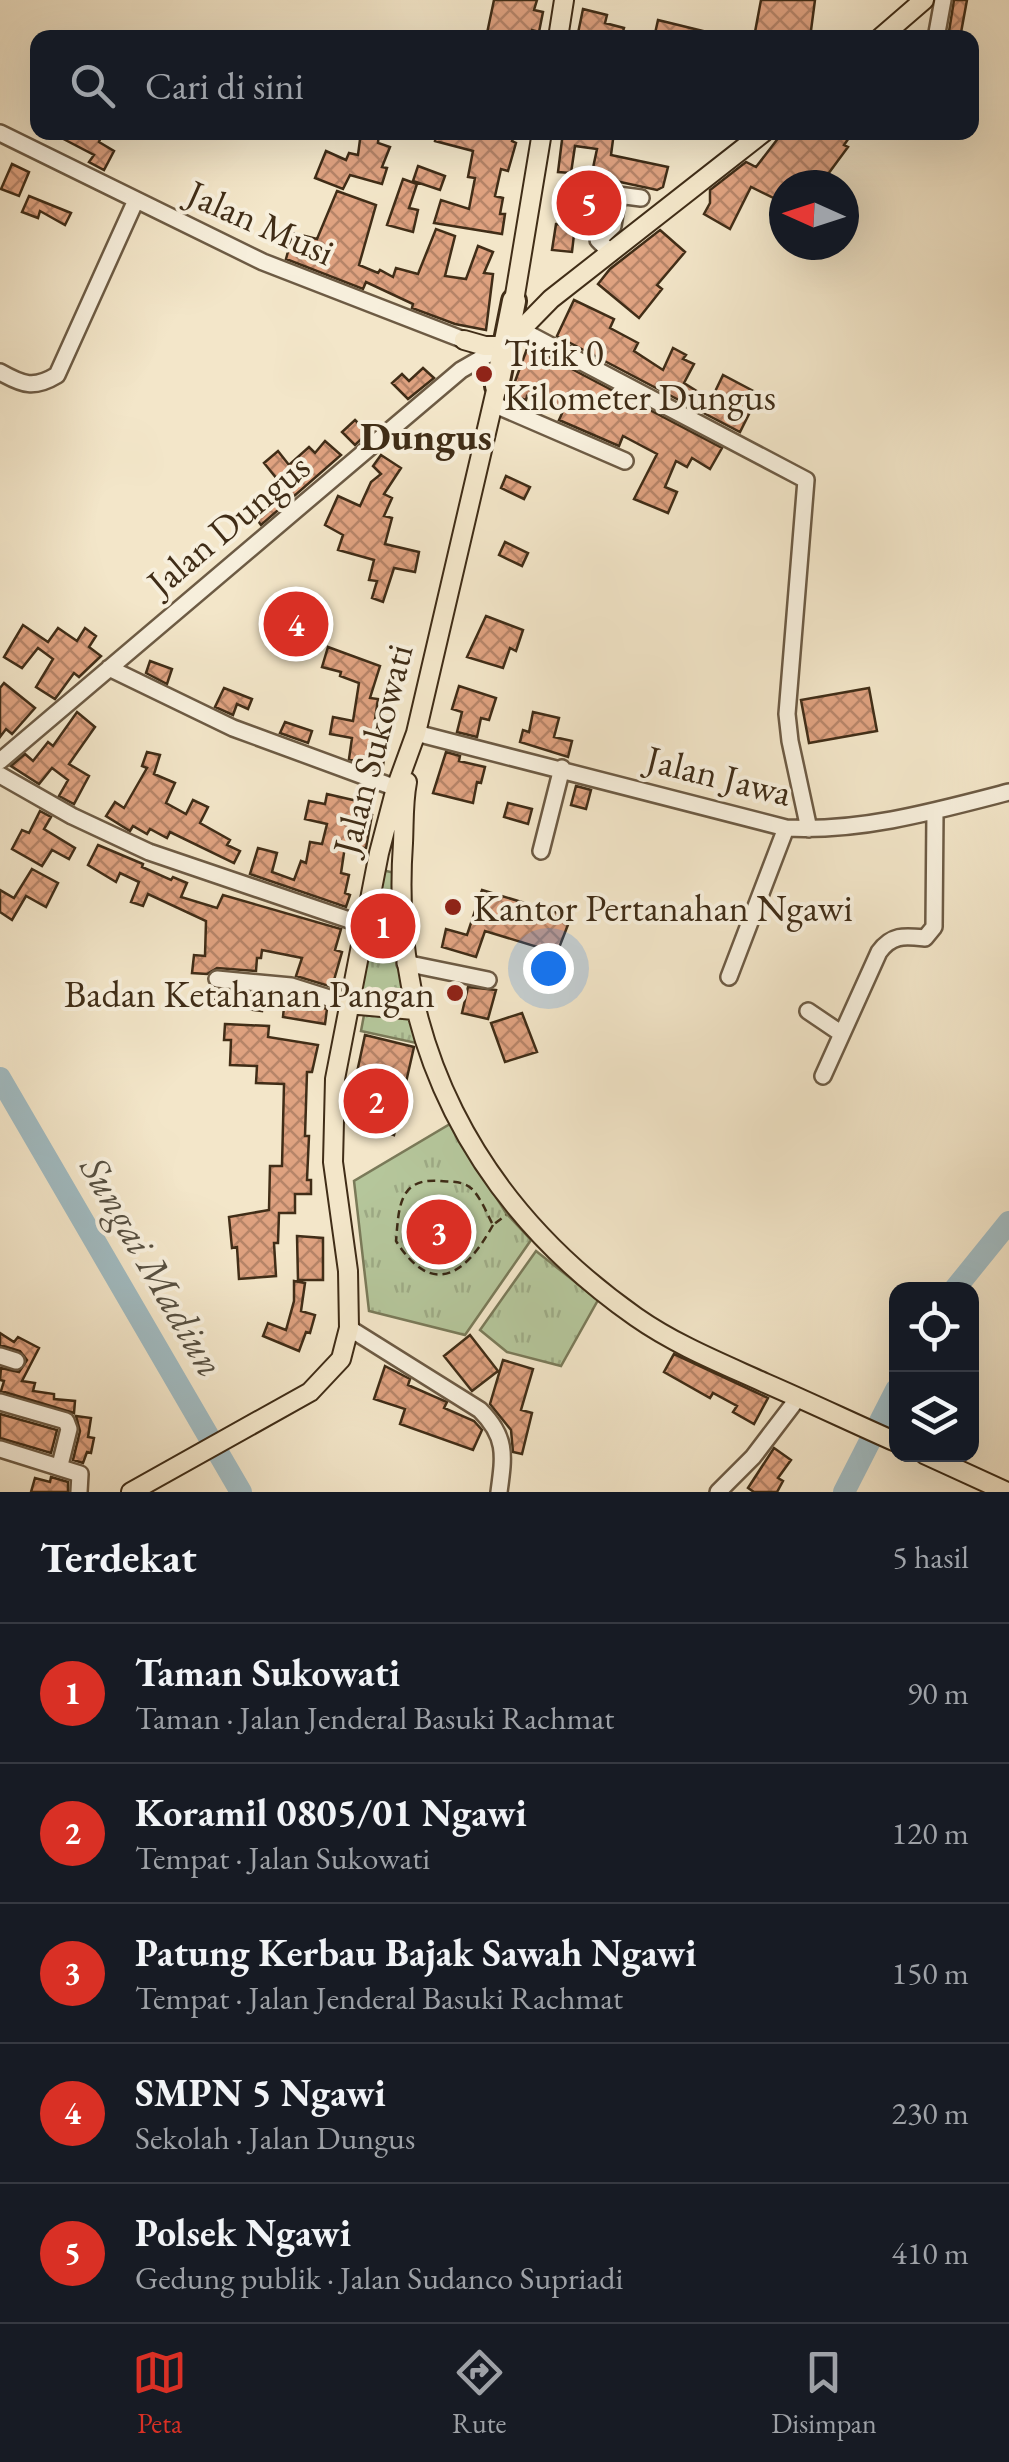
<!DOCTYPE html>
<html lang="id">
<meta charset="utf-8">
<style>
:root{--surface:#171b24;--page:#20242c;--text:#f1f3f6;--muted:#9ea1a6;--line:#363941;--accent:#d93025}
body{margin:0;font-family:"EB Garamond",serif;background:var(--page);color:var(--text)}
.controls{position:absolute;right:30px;bottom:30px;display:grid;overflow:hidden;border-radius:20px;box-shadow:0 10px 40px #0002}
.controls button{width:90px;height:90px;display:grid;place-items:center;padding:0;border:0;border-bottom:2px solid var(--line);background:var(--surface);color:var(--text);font:50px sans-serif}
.compass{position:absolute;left:769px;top:170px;width:90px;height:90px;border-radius:50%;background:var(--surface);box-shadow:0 10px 40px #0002;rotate:273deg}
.you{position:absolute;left:548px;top:968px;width:35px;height:35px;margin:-25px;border:8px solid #fff;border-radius:50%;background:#1a73e8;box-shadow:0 0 0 15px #1a73e833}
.badge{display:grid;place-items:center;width:65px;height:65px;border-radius:50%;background:var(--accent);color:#fff;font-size:32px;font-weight:700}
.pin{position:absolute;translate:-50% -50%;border:5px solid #fff;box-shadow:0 2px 10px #0006}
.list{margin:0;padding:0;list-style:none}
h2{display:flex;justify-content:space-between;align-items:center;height:130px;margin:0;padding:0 40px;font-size:42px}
h2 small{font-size:32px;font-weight:400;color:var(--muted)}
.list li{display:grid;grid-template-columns:65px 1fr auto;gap:30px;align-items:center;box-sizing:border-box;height:140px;padding:0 40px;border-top:2px solid var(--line)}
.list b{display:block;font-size:38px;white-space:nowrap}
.list p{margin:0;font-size:32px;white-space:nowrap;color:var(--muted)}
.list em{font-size:32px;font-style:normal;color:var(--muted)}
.icon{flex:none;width:55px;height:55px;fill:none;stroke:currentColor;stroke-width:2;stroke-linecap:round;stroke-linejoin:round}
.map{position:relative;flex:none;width:1009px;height:1492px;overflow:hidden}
.search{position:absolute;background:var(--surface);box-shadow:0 10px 40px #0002;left:30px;right:30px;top:30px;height:110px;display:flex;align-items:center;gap:25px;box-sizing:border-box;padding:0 35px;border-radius:20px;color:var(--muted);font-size:38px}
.sheet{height:830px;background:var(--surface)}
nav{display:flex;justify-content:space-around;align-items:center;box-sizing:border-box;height:140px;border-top:2px solid var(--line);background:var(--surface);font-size:28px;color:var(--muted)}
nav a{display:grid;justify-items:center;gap:5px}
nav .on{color:var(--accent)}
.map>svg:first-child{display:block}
.park{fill:url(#park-tufts);stroke:#7a7a59;stroke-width:2.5}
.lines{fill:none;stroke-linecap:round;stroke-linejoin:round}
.river{stroke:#a2bcc2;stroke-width:22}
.building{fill:url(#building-cross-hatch);stroke:#402d17;stroke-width:2.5}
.minor-casing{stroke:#6d5b44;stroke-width:20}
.major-casing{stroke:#402d17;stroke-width:22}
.highway-casing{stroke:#402d17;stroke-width:28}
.path{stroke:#402d17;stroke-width:2.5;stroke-dasharray:8 5;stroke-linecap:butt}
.minor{stroke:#f7efdc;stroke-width:15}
.major{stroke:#f3e6c9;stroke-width:18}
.highway{stroke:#f3e6c9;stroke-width:22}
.poi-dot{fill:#8f2418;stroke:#f7efdc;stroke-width:4}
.labels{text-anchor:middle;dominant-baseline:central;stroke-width:8;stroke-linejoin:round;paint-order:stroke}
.street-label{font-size:38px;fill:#402d17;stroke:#f7efdc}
.poi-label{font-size:38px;fill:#402d17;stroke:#f7efdc;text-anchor:start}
.neighbourhood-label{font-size:40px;font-weight:bold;fill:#402d17;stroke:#f7efdc}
.water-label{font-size:40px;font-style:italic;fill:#585142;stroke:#f7efdc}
</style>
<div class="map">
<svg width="1009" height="1492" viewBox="0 0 1009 1492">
<defs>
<pattern id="park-tufts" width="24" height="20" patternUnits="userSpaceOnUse" patternTransform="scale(2.5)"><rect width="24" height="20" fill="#b5c69b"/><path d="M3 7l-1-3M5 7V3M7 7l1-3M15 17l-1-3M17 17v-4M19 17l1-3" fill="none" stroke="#9daa85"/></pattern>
<pattern id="building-cross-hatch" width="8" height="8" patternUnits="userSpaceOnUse" patternTransform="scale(2.5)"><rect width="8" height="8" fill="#dfa280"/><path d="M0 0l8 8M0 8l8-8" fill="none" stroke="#b68468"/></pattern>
</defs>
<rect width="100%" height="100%" fill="#f3e6c9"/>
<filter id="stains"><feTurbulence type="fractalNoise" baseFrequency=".002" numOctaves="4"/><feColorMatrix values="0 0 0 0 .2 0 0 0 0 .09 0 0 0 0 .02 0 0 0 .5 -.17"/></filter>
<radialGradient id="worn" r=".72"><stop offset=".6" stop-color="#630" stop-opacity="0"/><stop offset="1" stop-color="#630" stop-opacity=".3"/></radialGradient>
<path class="park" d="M382,870l13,3 3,71 7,54 -12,-4 -35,-1z
M372,1011l33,5 8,6 3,21 -55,-12 3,-16z
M450,1124l56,89 25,27 -66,95 -96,-24 -15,-130z
M536,1251l62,49 -37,66 -54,-14 -27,-22z"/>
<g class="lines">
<path class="river" d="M0,1078l241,414
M954,1290l55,-68
M844,1492l52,-102"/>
</g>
<path class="building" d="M494,0h43l-3,10 9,2 -4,20 -7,-2 -2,8h-44z
M761,0h54l-5,38 -55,-6z
M954,0h13l-7,38h-12z
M583,9l24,6 -2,8 19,5 -3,10h-44z
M658,20l57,14 -1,4h-60z
M50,132h42l9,5 -2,5 15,9 -10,19 -15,-8 5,-7z
M361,132h18l-1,11 12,4 -8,20 5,1 -5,16 -32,-9 -7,14 -28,-11 11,-27 20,9 3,-7 9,2z
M437,132h78l-3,9 4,2 -8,28 -7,-2 -6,27 8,2 -3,16h5l-3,20 -68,-11 7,-23 28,9 6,-31 -7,-1 5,-26 -38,-10z
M563,132h51l-3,23 57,12 -5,20 -6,3 -46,-10 -9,40 -4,5 -30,-6 7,-40 15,3 7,-33 -22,-3 -4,27 -13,-1z
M783,132h70l-9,13 4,2 -28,38h-36v18l-33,-16 -21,42 -26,-15 6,-11v-13l36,-28 10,5z
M12,164l17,8 -10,24 -18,-7z
M418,166l27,10 -5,14 -27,-9z
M403,179l14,5 -8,24 9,2 -5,22 -26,-7z
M337,191l39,14 -17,60 19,8 2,-3 13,7 3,-9 22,6 18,-45 19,7 -10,40 21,3 12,-33 15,6 -9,21 9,1 -7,56 -31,-6 -43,-16 1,-4 -47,-22 -3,7 -77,-30 7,-26 24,6z
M29,196l42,17 -6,12 -25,-14 -2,7 -16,-6z
M556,224l19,2 -3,26 -20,-2z
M660,230l25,22 -28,33 5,4 -23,29 -41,-34 12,-15z
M574,300l40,19 -4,9 28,15 -4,8 29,19 10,-22 13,7 -3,4 11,5 -10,19 27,17 12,-25 36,19 -19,38 -183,-96z
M528,346l194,102 -12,21 -18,-11 -5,9 -11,-6 -11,26 12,5 -9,21 -34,-14 23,-45 -34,-18 -4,10 -60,-26 5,-11 -37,-13 -1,4 -16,-5z
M423,368l11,10 -26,21 -16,-16 10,-9 7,7z
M355,420l13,13 -13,12 -13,-13z
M325,441l16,14 -80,70 -11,-15 25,-21 -4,-4 6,-6 -13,-16 14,-12 11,14 20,-18 6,6z
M381,455l20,13 -17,26 8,4 -8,18 8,2 -7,26 34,8 -4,20 -21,-4 -11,34 -11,-4 5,-17 -8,-1 5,-20 -36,-10 5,-15 -18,-10 13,-29 22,10 11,-24 10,-8 -8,-8z
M506,476l24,11 -6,12 -23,-11z
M505,542l23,11 -6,13 -23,-11z
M486,616l37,14 -7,21 -6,-3 -7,20 -36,-11z
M23,625l25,17 10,-14 19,13 8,-13 11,8 -7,11 12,9 -22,21 -5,-4 -19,26 -19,-12 17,-28 -15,-11 -16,20 -18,-11z
M328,647l52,19 -10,32 8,1 -6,41 15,2 -5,29 -33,-12 3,-21 -22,-4 3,-17 20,4 6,-38 -19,-7 1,-4 -19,-5z
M150,661l22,8 -5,15 -21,-11z
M4,683l31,25 -23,26 -6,-5 -6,8v-49z
M459,686l37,12 -7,22 -8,-2 -4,19 -20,-5 5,-20 -10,-3z
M224,688l28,11 -4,10 -11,-5 -4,11 -18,-8z
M869,688l8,43 -68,12 -8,-43z
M77,712l18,15 -26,37 20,12 -15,28 -15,-8 9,-16 -16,-12 -13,16 -28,-18 14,-12 8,7 15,-19 5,4z
M533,712l26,6 -5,19 18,4 -4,16 -48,-15 3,-12 6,2z
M285,722l27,9 -4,12 -28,-10z
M147,752l13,3 -6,19 21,9 -9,20 20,11 7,-14 15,7 -8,16 30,17 -3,5 13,6 -6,12 -64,-31 -3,6 -17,-9 -3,5 -14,-8 -3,5 -24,-15 9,-14 9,6 23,-40 -5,-2z
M446,752l14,4 -1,5 26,6 -4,16 -4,-1 -4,21 -40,-10z
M576,786l15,4 -5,19 -15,-4z
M327,794l39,9 -2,10 8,2 -6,33 -21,-2 -4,27 8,2 -4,18 5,2 -4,12 -96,-33 8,-26 19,5 -5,19 22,8 7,-19 5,2 4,-21 12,2 5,-20 -22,-5 4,-18 16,3z
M508,803l24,6 -4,15 -24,-7z
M40,811l11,6 -7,12 31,19 -6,11 -17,-9 -10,16 -30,-17 10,-19 7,3z
M98,845l45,19 -1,3 29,13 2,-3 14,6 -6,14 36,11 6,-13 118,34 -6,21 7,2 -10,35 -36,-11 6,-18 -40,-8 -1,8h-4l-1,13 -39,-3 -10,6 -15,-1 2,-18 11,1 1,-35 -58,-27 -5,12 -12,-4 8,-20 -19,-9 -4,9 -28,-17z
M32,869l26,14 -12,24 -20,-11 -14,24 -12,-8v-22l14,8z
M482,890l89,27 -14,36 -72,-22 -9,26 -34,-10 4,-18 21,6z
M468,987l28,3 -8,29 -26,-6z
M215,990l49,5 -2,16 -48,-6z
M285,997l42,12 -2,15 -42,-7z
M522,1013l15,39 -32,10 -14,-39z
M225,1024l44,2 -1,11 50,8 -6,27h-5l-2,64h4l-2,44h4v14h-16v19h-16l-1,30h-4l2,33 -37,3 -2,-32 -5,1 -3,-31 40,-7 1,-44h12l2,-82 -28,-1 1,-17 -27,-1 1,-25h-7z
M365,1035l49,12 -20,88 -47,-16z
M297,1236l26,2v42h-25z
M294,1281l11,2 -4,28 14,4 -5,18 -4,-1 -7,19 -36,-15 5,-13 18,7 8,-29z
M0,1333l14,9 4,-5 21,11 -17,33 13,2 -2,8 21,3v5l21,2 -1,12 -73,-22 3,-10 -4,-1 1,-12 18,4 8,-12 -7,-9 -20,-6z
M470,1335l28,36 -26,20 -28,-35z
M674,1354l94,44 -14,26 -21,-12 4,-6 -24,-13 -3,5 -46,-26z
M503,1360l30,9 -12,41 11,3 -10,41 -9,-2 -2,-22 -21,-26z
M385,1366l25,13 -2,6 39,17 -3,6 30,13 8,9 -9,20 -73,-26 5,-15 -31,-10z
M0,1414l57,16 -6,23 -51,-15z
M76,1416l15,2 -3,19 6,1 -3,15 -4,-1 -4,11 -10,-3 7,-29z
M774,1448l17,12 -13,18 5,3 -6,11h-23l-6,-4z
M51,1477l17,5v10h-37l4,-14 15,4z"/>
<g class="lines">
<defs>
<path id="minor" d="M936,38l7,-38
M0,133l263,129 201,78
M611,253l-13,-13 15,-14 5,-31 23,3
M521,330l285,150 -19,234 3,27 19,88
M0,372c23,13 34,17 57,3l79,-175
M493,404l132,57
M109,668l124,60 163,60
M416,733l370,95c75,4 150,-17 223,-36
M0,761l461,-391 40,-23
M0,775l72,41 77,36 215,73
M541,851l21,-83
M405,963l83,17
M729,977l57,-149
M217,979l74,7 57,18
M808,1011l34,23
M823,1076l56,-124c13,-18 26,-16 46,-14l9,-11 1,-115
M349,1328l131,82c27,27 24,45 19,82
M0,1356l16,5
M0,1402l66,19 3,8 -9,36
M0,1449l80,25 -1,18
M718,1492l35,-35 45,-59"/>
<path id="major" d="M558,38l6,-38
M880,38l44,-38
M514,301l28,-169
M464,340l21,6h20
M505,346l46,-47 213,-167
M407,782c-4,21 -3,41 -4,61 -14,197 72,361 233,474 40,28 85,46 129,66 44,19 88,40 131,59
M348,1004l66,6
M924,1454l83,38
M131,1492l179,-100 31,-33 8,-31 -1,-57 -15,-109 2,-83 44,-226 17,-65 20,-55 81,-347"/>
<path id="highway" d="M506,341l8,-40
M497,386l8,-40"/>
</defs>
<use href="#minor" class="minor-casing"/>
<use href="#major" class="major-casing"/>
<use href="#highway" class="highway-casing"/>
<path class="path" d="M493,1225c-27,49 -60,74 -97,16 3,-33 2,-64 45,-60 11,1 23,0 31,8 9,9 15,25 21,36l13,-10"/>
<use href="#minor" class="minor"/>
<use href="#major" class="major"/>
<use href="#highway" class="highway"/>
</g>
<g class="poi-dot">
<circle cx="484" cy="374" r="10"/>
<circle cx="453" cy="907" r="10"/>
<circle cx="455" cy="993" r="10"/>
</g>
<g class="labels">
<g class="street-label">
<text transform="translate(261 222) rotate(24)">Jalan Musi</text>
<text transform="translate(228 524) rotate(-40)">Jalan Dungus</text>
<text transform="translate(372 749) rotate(-75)">Jalan Sukowati</text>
<text transform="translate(719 775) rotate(14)">Jalan Jawa</text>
</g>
<g class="poi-label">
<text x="504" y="352">Titik 0<tspan x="504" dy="44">Kilometer Dungus</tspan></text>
<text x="473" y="907">Kantor Pertanahan Ngawi</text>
<text x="435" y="993" text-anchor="end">Badan Ketahanan Pangan</text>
</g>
<g class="neighbourhood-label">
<text x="426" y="436">Dungus</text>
</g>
<g class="water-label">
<text transform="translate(153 1266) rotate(60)">Sungai Madiun</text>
</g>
</g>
<rect width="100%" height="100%" filter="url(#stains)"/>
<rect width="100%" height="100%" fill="url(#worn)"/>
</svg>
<div class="controls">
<button><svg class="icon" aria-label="locate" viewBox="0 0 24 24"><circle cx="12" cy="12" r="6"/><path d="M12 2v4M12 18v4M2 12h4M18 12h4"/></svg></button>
<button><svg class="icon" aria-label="layers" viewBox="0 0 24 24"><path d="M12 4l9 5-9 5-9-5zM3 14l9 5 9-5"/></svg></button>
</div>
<svg class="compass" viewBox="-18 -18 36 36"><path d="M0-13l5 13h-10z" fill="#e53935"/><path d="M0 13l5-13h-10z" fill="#9ea1a6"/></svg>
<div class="you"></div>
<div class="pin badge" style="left:383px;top:926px">1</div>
<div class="pin badge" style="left:376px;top:1101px">2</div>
<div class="pin badge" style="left:439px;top:1232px">3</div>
<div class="pin badge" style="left:296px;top:624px">4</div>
<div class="pin badge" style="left:589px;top:203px">5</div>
<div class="search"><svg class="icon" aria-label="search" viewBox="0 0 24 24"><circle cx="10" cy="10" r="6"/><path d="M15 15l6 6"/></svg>Cari di sini</div>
</div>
<section class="sheet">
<h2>Terdekat<small>5 hasil</small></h2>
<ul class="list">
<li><span class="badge">1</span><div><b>Taman Sukowati</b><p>Taman · Jalan Jenderal Basuki Rachmat</p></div><em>90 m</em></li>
<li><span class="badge">2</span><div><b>Koramil 0805/01 Ngawi</b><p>Tempat · Jalan Sukowati</p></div><em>120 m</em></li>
<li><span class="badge">3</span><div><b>Patung Kerbau Bajak Sawah Ngawi</b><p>Tempat · Jalan Jenderal Basuki Rachmat</p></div><em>150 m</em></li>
<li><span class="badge">4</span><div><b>SMPN 5 Ngawi</b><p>Sekolah · Jalan Dungus</p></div><em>230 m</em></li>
<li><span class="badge">5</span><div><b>Polsek Ngawi</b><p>Gedung publik · Jalan Sudanco Supriadi</p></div><em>410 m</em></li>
</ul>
</section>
<nav>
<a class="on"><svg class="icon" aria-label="map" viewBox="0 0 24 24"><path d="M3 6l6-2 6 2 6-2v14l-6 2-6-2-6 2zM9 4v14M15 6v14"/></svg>Peta</a>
<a><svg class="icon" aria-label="directions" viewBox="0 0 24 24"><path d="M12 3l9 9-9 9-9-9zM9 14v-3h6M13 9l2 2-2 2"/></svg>Rute</a>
<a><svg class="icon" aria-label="saved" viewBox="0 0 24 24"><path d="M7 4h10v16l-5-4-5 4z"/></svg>Disimpan</a>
</nav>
